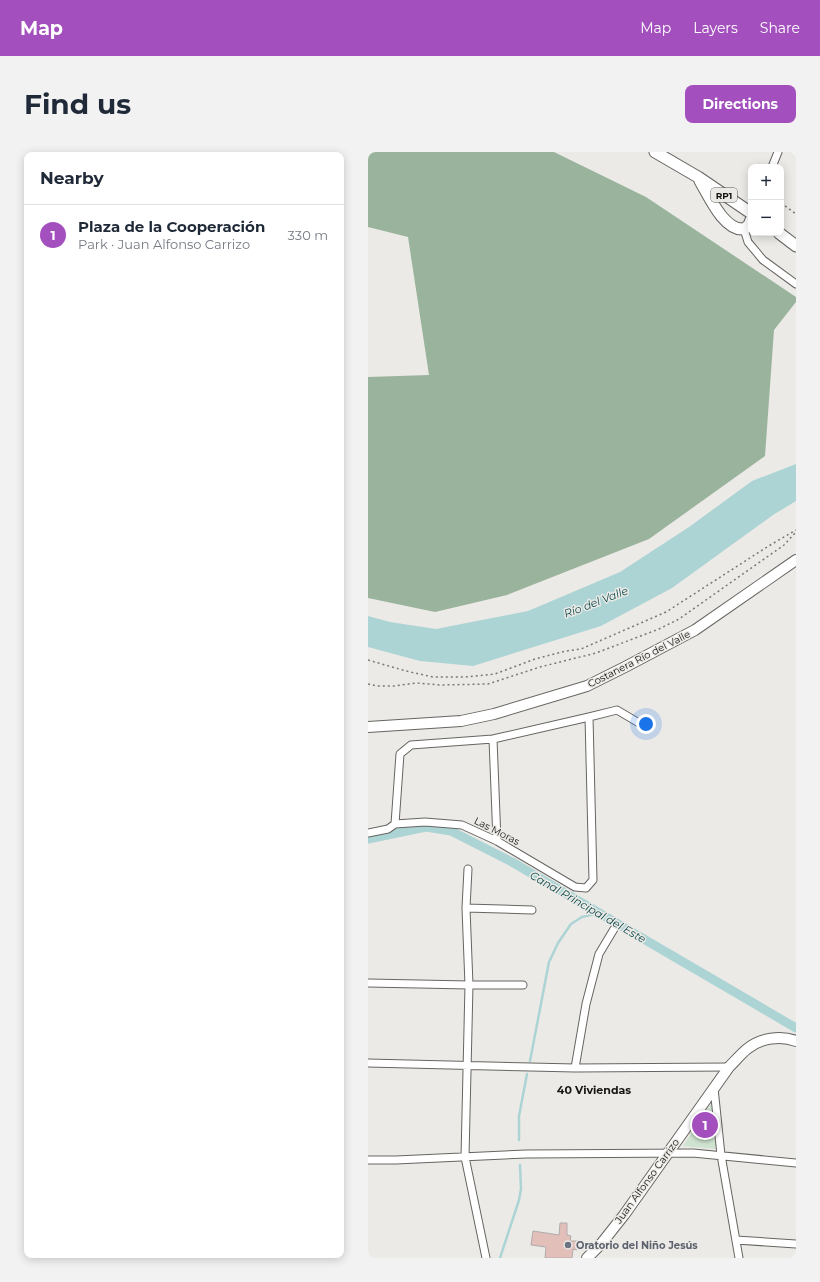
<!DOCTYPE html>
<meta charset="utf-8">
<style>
:root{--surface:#fff;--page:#f2f2f3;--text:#1f2937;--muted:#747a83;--line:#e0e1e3;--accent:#a44fbe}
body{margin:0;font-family:Montserrat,sans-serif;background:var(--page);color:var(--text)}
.controls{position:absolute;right:12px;top:12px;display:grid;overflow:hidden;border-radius:8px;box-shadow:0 2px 10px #0003}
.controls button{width:36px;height:36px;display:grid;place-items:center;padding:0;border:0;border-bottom:1px solid var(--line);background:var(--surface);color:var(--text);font:20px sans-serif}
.you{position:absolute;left:278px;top:572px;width:14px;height:14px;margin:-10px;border:3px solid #fff;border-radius:50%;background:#1a73e8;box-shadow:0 0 0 6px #1a73e833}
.badge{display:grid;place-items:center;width:26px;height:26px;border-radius:50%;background:var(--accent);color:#fff;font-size:13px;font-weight:700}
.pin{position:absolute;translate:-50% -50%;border:2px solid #fff;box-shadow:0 1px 4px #0006}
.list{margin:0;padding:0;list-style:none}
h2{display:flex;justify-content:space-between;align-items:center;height:52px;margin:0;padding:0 16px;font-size:17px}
h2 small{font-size:13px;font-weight:400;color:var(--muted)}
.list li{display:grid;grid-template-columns:26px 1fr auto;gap:12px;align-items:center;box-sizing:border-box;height:60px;padding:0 16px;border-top:1px solid var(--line)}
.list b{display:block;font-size:15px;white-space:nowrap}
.list p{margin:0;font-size:13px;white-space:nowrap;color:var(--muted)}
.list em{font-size:13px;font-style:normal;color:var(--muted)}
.map{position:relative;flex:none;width:428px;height:1106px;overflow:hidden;border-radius:8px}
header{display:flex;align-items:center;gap:24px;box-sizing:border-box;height:56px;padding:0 20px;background:var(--accent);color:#fff}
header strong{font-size:19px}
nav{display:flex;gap:22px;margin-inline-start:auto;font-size:14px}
.intro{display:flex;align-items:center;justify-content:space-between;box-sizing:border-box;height:96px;padding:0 24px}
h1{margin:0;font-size:28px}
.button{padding:10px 18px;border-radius:8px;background:var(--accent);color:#fff;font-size:14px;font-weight:700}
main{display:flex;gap:24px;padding:0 24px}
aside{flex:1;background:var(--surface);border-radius:8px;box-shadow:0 2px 10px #0003}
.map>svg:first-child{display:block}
.green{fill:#cee3d0}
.forest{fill:#9ab39c}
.water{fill:#acd4d5}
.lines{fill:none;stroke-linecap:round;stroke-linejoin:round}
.stream{stroke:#acd4d5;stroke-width:2.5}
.canal{stroke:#acd4d5;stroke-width:9}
.building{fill:#e3bfba;stroke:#b0abaa}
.street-casing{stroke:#676561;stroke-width:9}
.secondary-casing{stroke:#676561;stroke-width:12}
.primary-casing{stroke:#676561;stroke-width:13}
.path{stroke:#797875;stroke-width:1.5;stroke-dasharray:2 3;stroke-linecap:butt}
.street{stroke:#fff;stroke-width:7}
.secondary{stroke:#fff;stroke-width:10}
.primary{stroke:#fff;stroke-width:11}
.worship-dot{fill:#6b7280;stroke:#eceae6;stroke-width:1.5}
.labels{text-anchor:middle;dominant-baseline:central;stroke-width:3;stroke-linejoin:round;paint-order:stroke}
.shield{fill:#eceae6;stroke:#555452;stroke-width:1}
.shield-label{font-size:9px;font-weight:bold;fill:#141412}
.street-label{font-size:10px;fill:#141412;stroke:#eceae6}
.worship-label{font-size:10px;font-weight:bold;fill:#5b616d;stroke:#eceae6;text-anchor:start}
.water-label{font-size:11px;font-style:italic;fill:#0c494b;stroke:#eceae6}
.neighbourhood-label{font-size:11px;font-weight:bold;fill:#141412;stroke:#eceae6}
</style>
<header>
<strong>Map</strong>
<nav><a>Map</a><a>Layers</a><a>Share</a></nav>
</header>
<div class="intro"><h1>Find us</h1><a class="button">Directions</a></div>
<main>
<aside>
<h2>Nearby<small></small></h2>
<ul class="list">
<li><span class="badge">1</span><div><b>Plaza de la Cooperación</b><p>Park · Juan Alfonso Carrizo</p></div><em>330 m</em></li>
</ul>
</aside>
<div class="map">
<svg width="428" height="1106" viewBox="0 0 428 1106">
<rect width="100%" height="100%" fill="#eceae6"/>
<path class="green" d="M343,952l5,45 -33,-3z"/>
<path class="forest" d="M0,0h186l92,45 150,100v5l-22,28 -9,126 -116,83 -142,56 -72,17 -67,-14v-221l61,-2 -21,-138 -40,-10z"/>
<path class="water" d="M428,312v37l-23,14 -101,73 -71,38 -128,40 -53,-5 -52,-14v-31l22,6 46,7 92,-18 92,-39 69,-45 63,-46z"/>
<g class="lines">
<path class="stream" d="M162,909l19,-99 9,-19 13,-19 11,-7 17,-4
M151,988v-24l8,-42
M132,1106l19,-58 2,-11 -1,-24"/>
<path class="canal" d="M0,687l58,-12 25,4 61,31 284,166"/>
</g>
<path class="building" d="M192,1071h7v12l4,1 -1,5h8l-1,9 -4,-1 -1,9h-27l1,-11 -15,-2 2,-14 26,4z"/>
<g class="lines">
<defs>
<path id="street" d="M404,15l6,-15
M376,77l4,13 15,18 33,24
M125,587l4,102
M27,672l5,-70 11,-9 82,-6 96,-22 28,-7 22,13
M0,681l20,-4 7,-5 30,-2 37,3 35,16 78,46 11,1 7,-8 -4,-163
M100,717l-2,39 3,77 -4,172 21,101
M98,756l66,2
M0,831l101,2h54
M0,911l207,5 154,-1
M207,916l11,-64 13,-50 15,-25
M346,936l7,67 18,103
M0,1008h28l130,-6 167,-1 103,10
M368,1088l60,4"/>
<path id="secondary" d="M0,575l93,-6 33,-7 93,-28 38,-19 70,-37 101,-70
M219,1106l14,-14 23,-29 105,-148c6,-6 12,-13 18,-18 13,-11 34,-14 49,-8"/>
<path id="primary" d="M287,0l43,25 53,36
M332,29c9,15 24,50 44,48l5,-4 2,-5
M411,81l17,13"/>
</defs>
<use href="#street" class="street-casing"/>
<use href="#secondary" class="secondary-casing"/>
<use href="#primary" class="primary-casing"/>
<path class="path" d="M413,51l15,11
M0,508l38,11 27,6h32l30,-3 40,-15 31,-8 15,-2 85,-37 101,-65 29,-17
M0,532l9,2h17l22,-3 25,2 47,-1 52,-17 56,-14 63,-24 20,-10 105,-74 12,-13"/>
<use href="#street" class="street"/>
<use href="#secondary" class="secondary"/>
<use href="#primary" class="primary"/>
</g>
<circle class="worship-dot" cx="200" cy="1093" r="4"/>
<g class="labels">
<rect class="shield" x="343" y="36" width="26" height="14" rx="3"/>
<g class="shield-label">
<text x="356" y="43">RP1</text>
</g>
<g class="street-label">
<text transform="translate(271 507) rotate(-27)">Costanera Río del Valle</text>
<text transform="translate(129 679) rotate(27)">Las Moras</text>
<text transform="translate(279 1029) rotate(-54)">Juan Alfonso Carrizo</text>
</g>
<g class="worship-label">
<text x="208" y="1093">Oratorio del Niño Jesús</text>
</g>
<g class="water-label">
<text transform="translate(228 450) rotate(-21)">Río del Valle</text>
<text transform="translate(220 755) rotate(30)">Canal Principal del Este</text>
</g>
<g class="neighbourhood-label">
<text x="226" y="938">40 Viviendas</text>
</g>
</g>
</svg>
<div class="controls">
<button>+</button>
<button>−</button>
</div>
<div class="you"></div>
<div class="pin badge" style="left:337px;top:973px">1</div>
</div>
</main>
